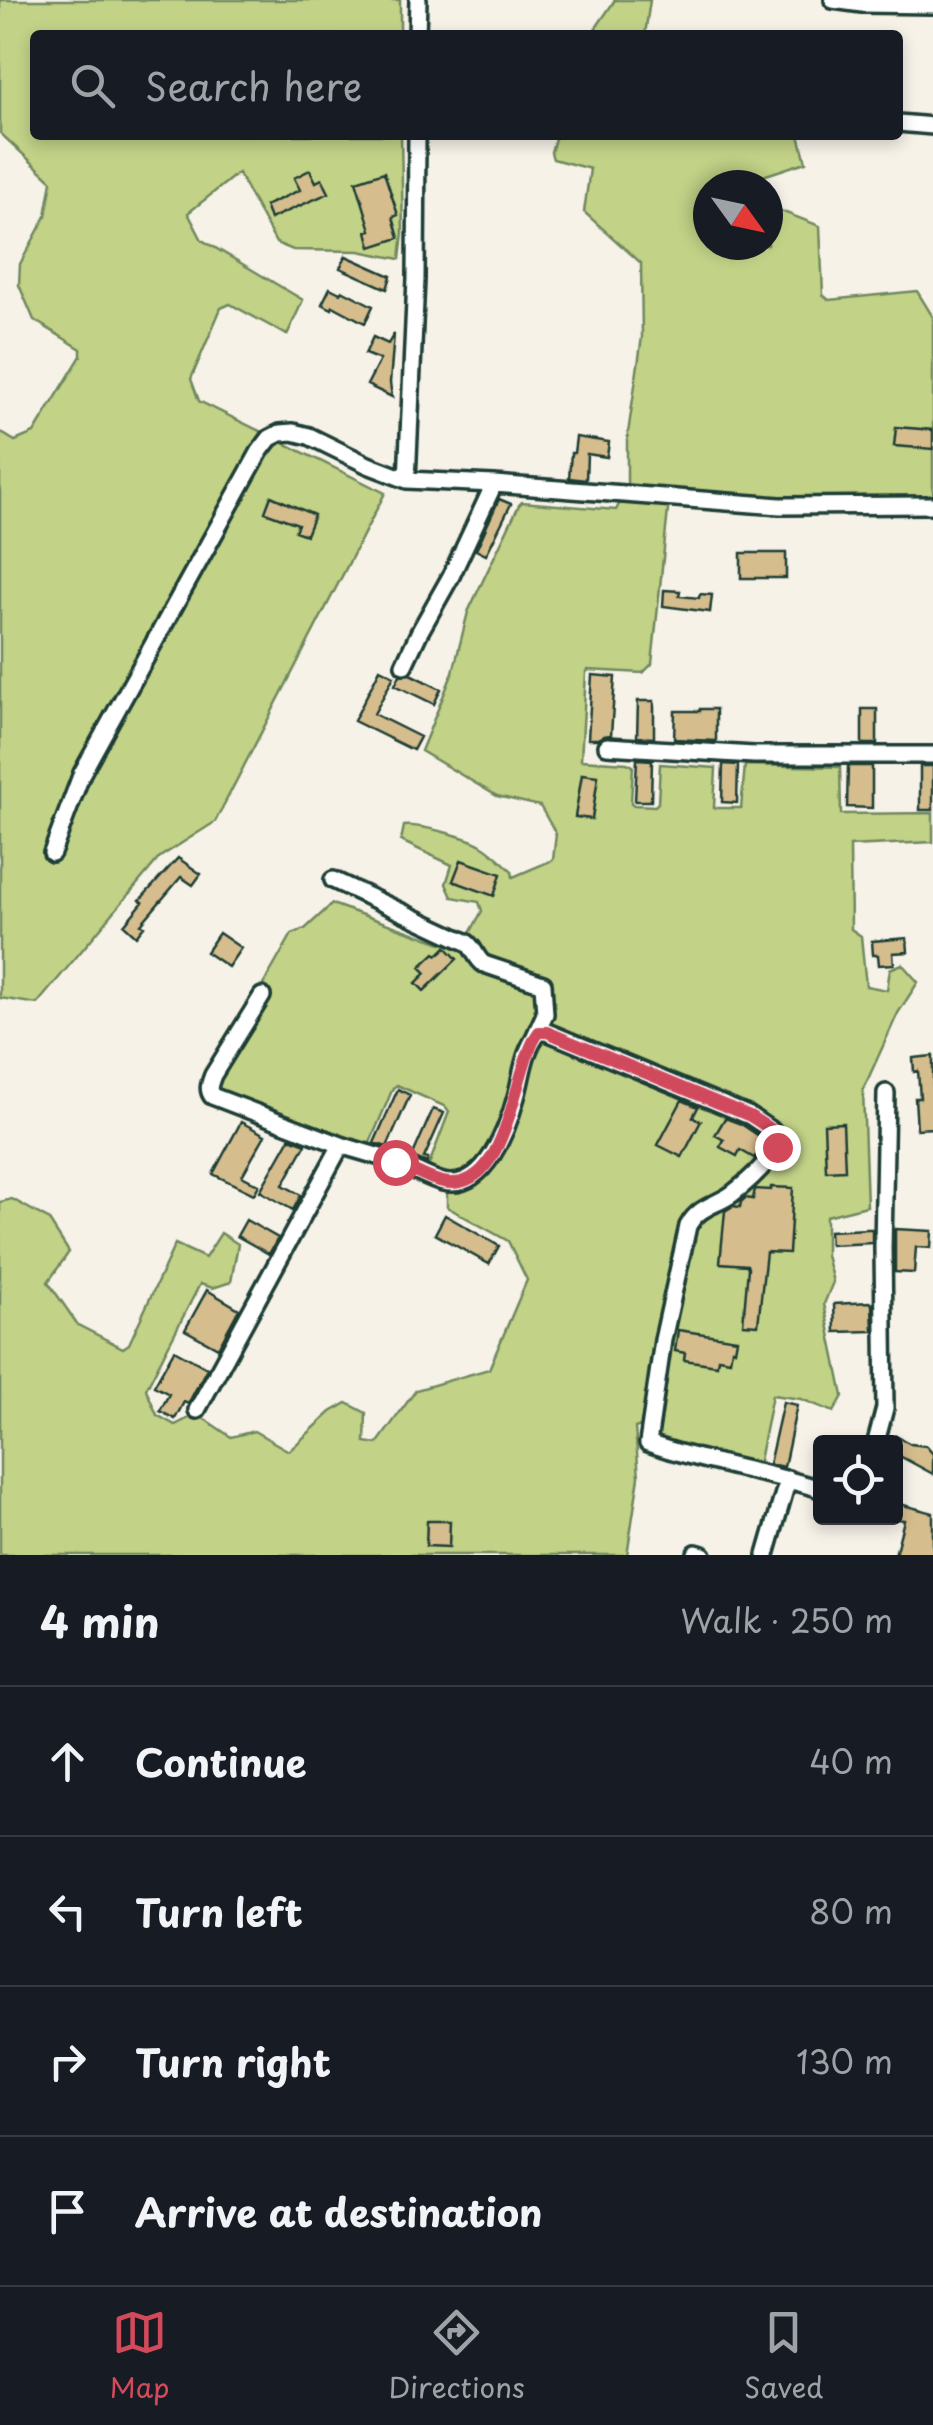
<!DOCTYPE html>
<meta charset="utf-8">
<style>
:root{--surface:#171b24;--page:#20242c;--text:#f1f3f6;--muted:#9ea1a6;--line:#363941;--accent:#d1495b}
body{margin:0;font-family:"Playpen Sans",sans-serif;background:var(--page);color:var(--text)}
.controls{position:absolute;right:30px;bottom:30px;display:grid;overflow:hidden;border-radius:10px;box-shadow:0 5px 15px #0003}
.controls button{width:90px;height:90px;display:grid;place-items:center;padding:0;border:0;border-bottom:2px solid var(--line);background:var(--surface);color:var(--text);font:50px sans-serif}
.compass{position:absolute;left:693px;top:170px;width:90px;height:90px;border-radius:50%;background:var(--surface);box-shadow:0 5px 15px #0003;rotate:123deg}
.stop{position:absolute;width:30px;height:30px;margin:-22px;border:8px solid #d1495b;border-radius:50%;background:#fff}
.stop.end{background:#d1495b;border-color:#fff;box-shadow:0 2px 10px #0008}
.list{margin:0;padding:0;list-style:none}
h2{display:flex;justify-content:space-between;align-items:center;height:130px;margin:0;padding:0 40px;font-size:42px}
h2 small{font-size:32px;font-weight:400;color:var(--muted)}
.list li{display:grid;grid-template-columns:65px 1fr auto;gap:30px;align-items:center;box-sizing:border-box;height:150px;padding:0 40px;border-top:2px solid var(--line)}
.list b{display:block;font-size:38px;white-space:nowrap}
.list em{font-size:32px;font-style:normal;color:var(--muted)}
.icon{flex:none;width:55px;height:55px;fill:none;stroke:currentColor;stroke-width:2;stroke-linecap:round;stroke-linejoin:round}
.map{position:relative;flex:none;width:933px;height:1555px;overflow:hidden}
.search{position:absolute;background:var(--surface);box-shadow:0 5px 15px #0003;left:30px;right:30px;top:30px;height:110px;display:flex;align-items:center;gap:25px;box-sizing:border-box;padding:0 35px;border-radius:10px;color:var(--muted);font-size:38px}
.sheet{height:730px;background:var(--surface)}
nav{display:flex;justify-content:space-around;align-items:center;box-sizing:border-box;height:140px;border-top:2px solid var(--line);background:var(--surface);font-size:28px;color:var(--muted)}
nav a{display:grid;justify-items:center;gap:5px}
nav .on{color:var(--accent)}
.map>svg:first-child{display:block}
.green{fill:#c2d287;stroke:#70885e;stroke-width:2.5}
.building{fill:#d6bd8d;stroke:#1f3d34;stroke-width:2.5}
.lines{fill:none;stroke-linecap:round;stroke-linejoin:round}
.minor-casing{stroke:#1f3d34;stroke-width:22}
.minor{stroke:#fff;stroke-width:15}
.route{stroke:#d1495b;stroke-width:12}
</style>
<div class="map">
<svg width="933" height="1555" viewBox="0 0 933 1555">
<rect width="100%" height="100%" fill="#f7f2e8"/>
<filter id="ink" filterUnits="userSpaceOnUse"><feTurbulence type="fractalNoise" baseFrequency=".01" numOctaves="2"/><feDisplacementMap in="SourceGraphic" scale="20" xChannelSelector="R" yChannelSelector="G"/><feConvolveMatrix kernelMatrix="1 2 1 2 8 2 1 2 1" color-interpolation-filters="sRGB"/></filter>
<g filter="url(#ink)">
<path class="green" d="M0,0h400v35h-365v100h366l2,98 -3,26 -41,-8 -66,-1 -17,-7 -38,-70 -50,40 14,27 101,60 -16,35 -57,-31 -9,4 -30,71 8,22 186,92 -170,329 -55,35 -123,147 -37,-6v-566l15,9 19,-8 47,-77v-7l-47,-29 -15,-35 1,-21 26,-48 6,-35 -52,-48z
M615,0h35l-5,35h-54z
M556,135h243l7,27 -43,14 -1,9h-54v60h60v-39l52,20 3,69 6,5 88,-9 16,26v181l-153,4 -110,-11 -18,173 -9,9 -55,-3 -2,3 -5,87 46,3 6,3 -2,37 3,2 21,1 3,-3 2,-39 56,4 -2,40h27l4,-43 95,2 1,47 92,-1v29l-83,4 1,83 10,7 5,50 21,4 3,-21 12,-5 16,18 -20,31 -35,77 4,116 -41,10v39l7,27 -9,22 19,92 -9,16 -33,-13 -29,-4 -14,71 -103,-27 -14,-13 -6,2 4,49 -12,78h-627v-353l12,-3 36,20 21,33 -21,30 30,43 45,23 6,-4 46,-100 30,14 16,-25 17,11 -7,38 -18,6 -13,-4 -54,105 11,26 18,10 22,-11 34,23 23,-6 35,20 42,-39 16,-9 19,10 -1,29 12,2 39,-54 73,-21 38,-89 -19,-39 -61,-34v-30l-20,-7 22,-58 -5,-6 -47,-21 -4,3 -24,57 -6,3 -151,-60 51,-92v-11l29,-51 13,-5 27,-25 129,46 21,-39 -3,-9 -27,-5 -6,-13 6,-19 -51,-24 3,-15c14,-2 64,11 77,19 11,6 21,17 31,26l1,6 40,-17 3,-26 -16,-28 -43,-10 -76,-45 32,-79 15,-60 51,-107 3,-3 94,8 11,-21v-49l15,-103 -1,-74 -57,-51 6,-43 -37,-10 -2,-7z"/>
<path class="building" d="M310,170l6,12 6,-3 7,14 -59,26 -5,-13 35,-16 -6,-12z
M384,172l14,43 -5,2 6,21 -28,9 -4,-16 4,-1 -15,-49z
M346,256l45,20 -4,13 -47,-21z
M330,288l10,5 2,-3 31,16 -8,17 -32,-17 -1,3 -10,-5z
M394,334l-4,49 2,14 -25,-12 13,-25 -15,-6 8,-17 15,7z
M896,427l37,3v19l-39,-3z
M576,437l33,5 -2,15 -20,-3 -1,26 -17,-2 2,-25h3z
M271,496l43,19 -8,20 -11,-4 3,-7 -33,-12z
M499,499l12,5 -25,51 -10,-5z
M741,553h45v25h-45z
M664,590l16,1 -1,5 20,2 1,-4 12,1 -2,17 -47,-6z
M380,669l14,7 -20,38 46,23 -7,13 -59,-29z
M410,674l31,15 -7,15 -39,-19 5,-10z
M592,675l23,2 -4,58 -8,1 -5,3h-10z
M638,701h16v37l-17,-1z
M700,709h16v32l-42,-2 1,-28h25z
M862,709h15v35h-15z
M637,759l15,1 -1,41h-16z
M723,764l15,1 -1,38 -15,-1z
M848,766h24v42l-25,-1z
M920,766h13v44h-13z
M582,774l16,2 -6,43 -17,-2z
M178,858l23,16 -8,11 -12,-8 -40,47 3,2 -8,10 -12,-11 19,-23 -3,-2z
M461,860l40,14 -7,22 -41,-15z
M219,933l22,15 -13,19 -22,-15z
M907,938l1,14 -15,1 1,11 -15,1 -1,-10h-5l-1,-14z
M446,947l11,12 -33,32 -8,-8 10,-10 -6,-6 15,-14 3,2z
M933,1056v72l-16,1 -2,-31h5l-2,-27 -4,1 -1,-14z
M398,1089l12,6 -23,52 -13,-4z
M682,1100l16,7 -5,10 8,4 -19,36 -24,-12z
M433,1109l11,4 -20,45 4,1 -1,4 -15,-6z
M725,1118l16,6 24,16v4l-11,14 -14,-8 -3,6 -17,-9 4,-7 -9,-5z
M241,1122l24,13 -23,41 17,9 -5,9 -41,-20z
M843,1123l2,47 -19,1 -2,-47z
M290,1138l16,6 -23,41 18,10 -8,15 -33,-19z
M771,1187l22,1 -4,65 -23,-1 -8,73 -15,-1 5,-56 -1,-3 -27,-2 5,-52 8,-5 7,1 1,-5 4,-4 8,1 2,-10 16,1z
M445,1215l54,31 -10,18 -54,-30z
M246,1220l32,18 -9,16 -32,-18z
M868,1229h4v14l-42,2 -1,-14z
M895,1229l37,2 -1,17 -15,-1 -2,26 -19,-1z
M207,1290l32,19 -21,39 -33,-18z
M870,1302l2,2 1,27 -38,1 -1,-28z
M678,1330l59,9 -2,11 -3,-1 -2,11 -12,-2 -1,7 -33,-5 1,-7 -10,-2z
M174,1350l33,18 -19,36 -4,-2 -9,17 -15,-8 9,-17 -15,-8z
M783,1402l14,3 -13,62 -15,-3z
M896,1436l15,8 15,2 7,8v20l-37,-20z
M896,1503l37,10v42h-38l9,-35 -8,-1z
M427,1521h23l-1,26 -23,-1z"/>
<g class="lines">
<defs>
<path id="minor" d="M833,0l29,4 71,1
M417,35l1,-35
M898,123l35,3
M407,480l9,-201 1,-144
M404,665l15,-32 32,-57 43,-92
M607,746l147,9h179
M52,853l30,-80 178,-322 10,-13 10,-5 13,-1 16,4 59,29 39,15 87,4 286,22 153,-1
M333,880l133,62c9,6 9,16 18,22l59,20 2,30 -11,24
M262,996l-49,79c-3,8 -6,14 -1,21l129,49
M197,1410l144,-265c20,7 40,11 59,19 14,5 28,14 43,18 42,10 65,-55 73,-85 7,-24 7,-45 23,-65h8l203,84 25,17 2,14c-11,18 -28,34 -45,47 -17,12 -33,12 -44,32l-25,114 -15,103c56,20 116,28 172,46
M876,1442l9,-34 -2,-160 3,-155
M696,1553l7,2
M766,1555l22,-76"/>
</defs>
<use href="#minor" class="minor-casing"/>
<use href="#minor" class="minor"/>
</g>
</g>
<g class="lines" filter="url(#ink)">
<path class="route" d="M395,1162c18,7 40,22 59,21 57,-3 59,-117 85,-151h8l19,8 184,76 25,16 2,15"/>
</g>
</svg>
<div class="controls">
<button><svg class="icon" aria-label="locate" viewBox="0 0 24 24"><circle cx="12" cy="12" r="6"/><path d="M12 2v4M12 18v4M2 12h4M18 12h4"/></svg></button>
</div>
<svg class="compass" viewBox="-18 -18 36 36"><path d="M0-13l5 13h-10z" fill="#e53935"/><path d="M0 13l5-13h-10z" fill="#9ea1a6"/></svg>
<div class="stop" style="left:395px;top:1162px"></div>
<div class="stop end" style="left:777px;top:1147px"></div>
<div class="search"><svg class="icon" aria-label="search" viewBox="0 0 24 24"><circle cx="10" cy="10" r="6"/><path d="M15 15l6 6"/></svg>Search here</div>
</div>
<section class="sheet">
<h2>4 min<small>Walk · 250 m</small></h2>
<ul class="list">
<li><svg class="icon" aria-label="ahead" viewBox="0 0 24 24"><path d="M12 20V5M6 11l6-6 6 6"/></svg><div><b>Continue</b></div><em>40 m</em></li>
<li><svg class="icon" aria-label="left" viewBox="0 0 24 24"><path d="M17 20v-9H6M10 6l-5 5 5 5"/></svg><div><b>Turn left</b></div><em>80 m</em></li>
<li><svg class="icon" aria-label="right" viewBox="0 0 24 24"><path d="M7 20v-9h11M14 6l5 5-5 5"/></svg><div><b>Turn right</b></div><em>130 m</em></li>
<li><svg class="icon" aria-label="arrive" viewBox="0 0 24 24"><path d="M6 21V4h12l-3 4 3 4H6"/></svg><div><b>Arrive at destination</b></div></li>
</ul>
</section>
<nav>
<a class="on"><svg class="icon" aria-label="map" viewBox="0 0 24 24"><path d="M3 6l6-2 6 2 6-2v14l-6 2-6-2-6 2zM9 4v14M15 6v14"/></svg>Map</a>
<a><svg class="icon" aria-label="directions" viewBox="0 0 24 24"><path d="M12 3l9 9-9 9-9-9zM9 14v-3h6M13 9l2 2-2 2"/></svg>Directions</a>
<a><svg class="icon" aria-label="saved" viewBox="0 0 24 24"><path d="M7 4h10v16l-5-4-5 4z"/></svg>Saved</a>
</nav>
